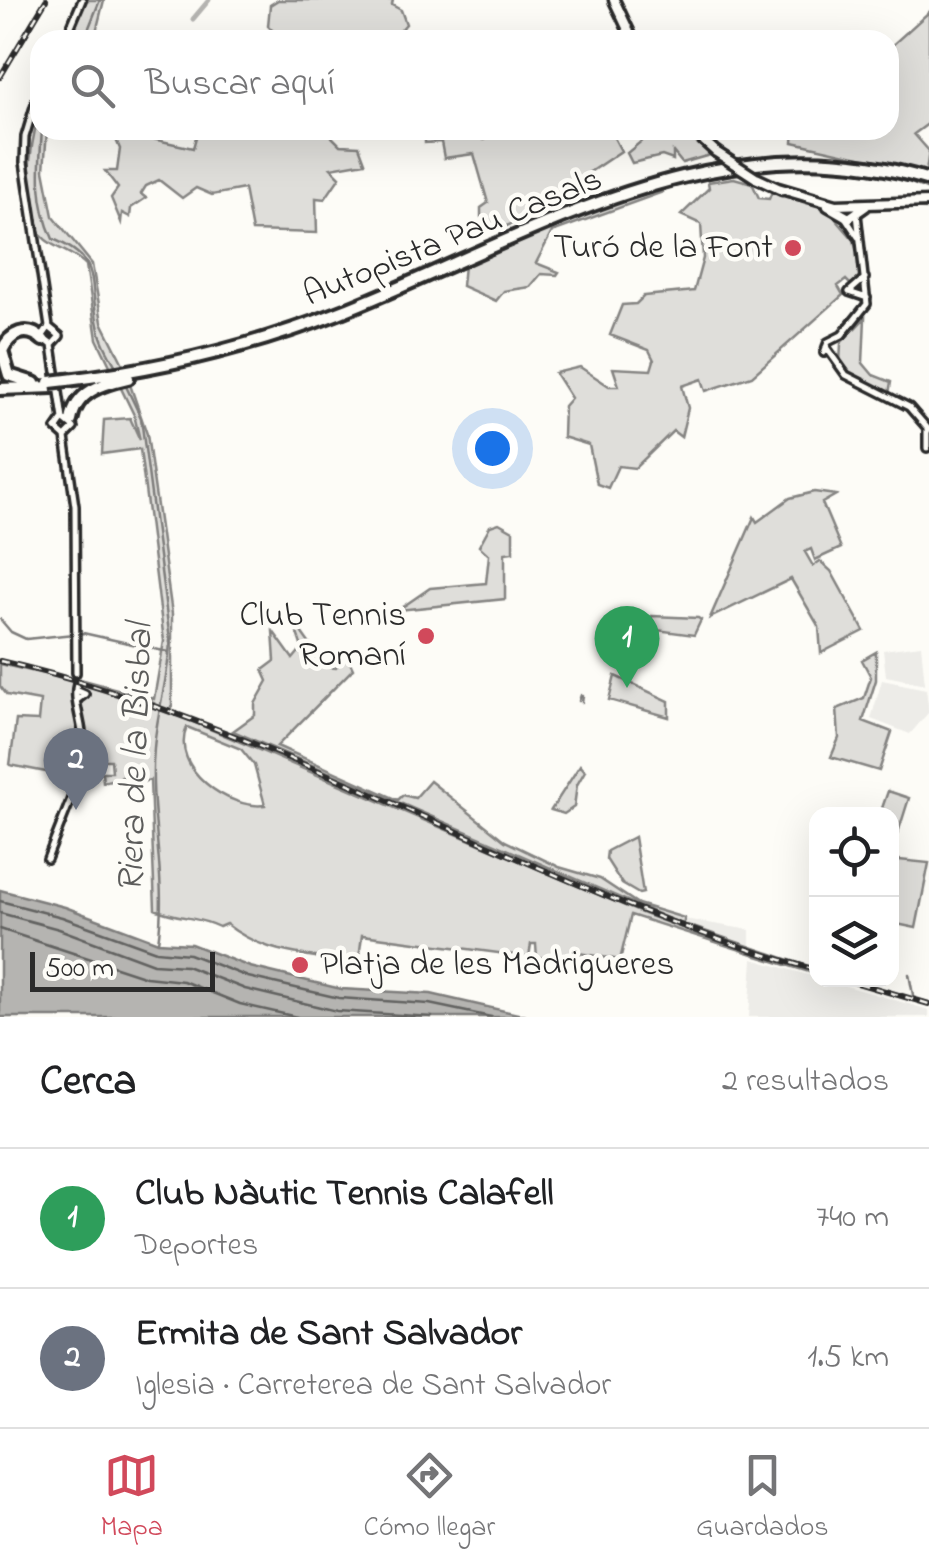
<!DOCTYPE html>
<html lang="es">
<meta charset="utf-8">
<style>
:root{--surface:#fff;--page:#f2f2f2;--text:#202124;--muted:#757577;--line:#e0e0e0;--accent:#d1495b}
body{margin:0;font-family:"Indie Flower",sans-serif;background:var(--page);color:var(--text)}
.controls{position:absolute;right:30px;bottom:30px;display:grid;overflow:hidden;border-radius:20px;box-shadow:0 10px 40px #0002}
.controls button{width:90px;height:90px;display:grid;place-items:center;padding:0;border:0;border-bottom:2px solid var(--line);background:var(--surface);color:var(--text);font:50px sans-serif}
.scale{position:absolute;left:30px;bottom:25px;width:185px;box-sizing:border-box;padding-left:10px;border:5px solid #2b2b2b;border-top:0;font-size:28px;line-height:35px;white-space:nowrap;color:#2b2b2b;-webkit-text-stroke:8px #fdfcf7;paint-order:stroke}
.you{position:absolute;left:492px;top:448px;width:35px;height:35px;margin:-25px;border:8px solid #fff;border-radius:50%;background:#1a73e8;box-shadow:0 0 0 15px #1a73e833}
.badge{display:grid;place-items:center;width:65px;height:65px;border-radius:50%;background:var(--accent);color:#fff;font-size:32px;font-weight:700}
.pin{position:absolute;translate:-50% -82px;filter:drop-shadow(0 2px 5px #0008)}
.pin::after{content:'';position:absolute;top:52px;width:35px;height:30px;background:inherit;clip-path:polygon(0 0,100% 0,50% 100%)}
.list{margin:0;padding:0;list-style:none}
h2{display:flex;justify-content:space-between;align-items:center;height:130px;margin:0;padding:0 40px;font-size:42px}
h2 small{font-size:32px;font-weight:400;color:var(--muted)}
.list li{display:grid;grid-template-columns:65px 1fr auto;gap:30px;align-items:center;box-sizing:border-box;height:140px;padding:0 40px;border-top:2px solid var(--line)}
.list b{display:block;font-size:38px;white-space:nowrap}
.list p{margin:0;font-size:32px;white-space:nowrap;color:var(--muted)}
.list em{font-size:32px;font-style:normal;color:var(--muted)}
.icon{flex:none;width:55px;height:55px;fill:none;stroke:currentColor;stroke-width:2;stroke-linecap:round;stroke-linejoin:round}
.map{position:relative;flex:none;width:929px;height:1017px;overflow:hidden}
.search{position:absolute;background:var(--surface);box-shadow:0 10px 40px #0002;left:30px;right:30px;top:30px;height:110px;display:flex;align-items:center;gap:25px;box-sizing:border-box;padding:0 35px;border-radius:30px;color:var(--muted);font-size:38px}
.sheet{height:410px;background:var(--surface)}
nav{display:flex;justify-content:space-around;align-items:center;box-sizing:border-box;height:140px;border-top:2px solid var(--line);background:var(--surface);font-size:28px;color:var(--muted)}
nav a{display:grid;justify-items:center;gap:5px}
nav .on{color:var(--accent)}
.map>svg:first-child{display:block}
.built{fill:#edece8}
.green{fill:#dfdeda;stroke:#858482;stroke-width:2.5;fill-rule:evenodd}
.water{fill:#b5b4b1;stroke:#7e7d7b;stroke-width:2.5}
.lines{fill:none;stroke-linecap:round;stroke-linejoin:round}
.shore{stroke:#626261;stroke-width:2.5}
.stream{stroke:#7e7d7b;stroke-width:2.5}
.canal{stroke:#b5b4b1;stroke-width:5}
.minor-casing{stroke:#2b2b2b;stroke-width:12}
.major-casing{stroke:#2b2b2b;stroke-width:15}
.highway-casing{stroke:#2b2b2b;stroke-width:18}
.minor{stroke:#fdfcf7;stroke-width:5}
.major{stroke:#fdfcf7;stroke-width:8}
.highway{stroke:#fdfcf7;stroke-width:10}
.rail-casing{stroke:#2b2b2b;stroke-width:6}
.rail{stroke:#fdfcf7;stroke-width:2.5;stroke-dasharray:8;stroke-linecap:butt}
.major-bridge-casing{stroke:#2b2b2b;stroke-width:15;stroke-linecap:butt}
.highway-bridge-casing{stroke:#2b2b2b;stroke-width:18;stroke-linecap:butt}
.major-bridge{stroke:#fdfcf7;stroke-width:8}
.highway-bridge{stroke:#fdfcf7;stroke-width:10}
.poi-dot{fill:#d1495b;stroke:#fdfcf7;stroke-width:4}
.labels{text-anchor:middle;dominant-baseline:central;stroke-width:9;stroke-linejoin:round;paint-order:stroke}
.street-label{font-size:35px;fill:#2b2b2b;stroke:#fdfcf7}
.poi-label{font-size:35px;fill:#2b2b2b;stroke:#fdfcf7;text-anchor:end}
.water-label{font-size:38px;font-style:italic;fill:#5b5b5a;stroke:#fdfcf7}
</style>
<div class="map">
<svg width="929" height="1017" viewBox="0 0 929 1017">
<rect width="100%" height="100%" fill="#fdfcf7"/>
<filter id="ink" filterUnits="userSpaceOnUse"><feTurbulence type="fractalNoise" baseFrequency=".01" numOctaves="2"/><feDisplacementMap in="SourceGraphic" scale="20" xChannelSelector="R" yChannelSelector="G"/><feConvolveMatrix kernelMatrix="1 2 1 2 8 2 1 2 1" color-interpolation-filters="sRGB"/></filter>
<g filter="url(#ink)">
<path class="built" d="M921,645l4,39 -39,-8 -3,-26z
M0,659l71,17 84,27 -2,4 -74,-25 -79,-18z
M882,680l44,9 3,23 -19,22 -39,-15z
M173,710l93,34 416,180 2,-5 66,11v24l-106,-40z
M753,959l176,51v7h-180z"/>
<path class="green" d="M86,0h18l-10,40h-26z
M278,0h115l-1,5 9,5 5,14 -14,16h-110l-14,-14 2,-21z
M929,12v111l-15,11 15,17 -3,21 -133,-30 1,-12h95v-82z
M40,108v22h7l-3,40 9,46 39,48 10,58 21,42 24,70 25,180v99l472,201 106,39v-4l-81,-30 -436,-188 22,-16v-11l13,-23 -5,-11 12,-9 -2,-30 20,28 9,-11 -6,-18 3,-1 27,38 10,1 10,-14 7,15 -76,77 121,54 5,-5 12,3 15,-17 75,60 54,26 41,12 38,25 46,14v6l132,45 -59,-18v5l59,18 -185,-59 -11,45 -41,-7 -42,5 -1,-14h-5l-2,13 -167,-22 -4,31c-49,-14 -88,-8 -132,-42l-7,3c-22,-11 -41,-8 -64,-18l-5,-129 -22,5 -6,-8 -19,5 -1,-10h10l-1,-12h-56l-4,13 -41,-8 6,-45 22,1 2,-20 -33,-6 -7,-9v-22l79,18 74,25 1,-4 -74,-24 74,20 10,-58 -24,-192 -38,5 2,-34 26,-2 10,22 -6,-25 -37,-76 -11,-74c-12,-12 -27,-15 -40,-25 -30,-24 -14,-101 -6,-132zM187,727l54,22 13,16 11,40c-36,5 -96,-37 -78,-78z
M112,130l81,18 5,-18h134v7l8,8 19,1 6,16 -34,6 9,9 -15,22 -9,-1 1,35 -65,-2 -8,-42 -32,6 -16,-7 -14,10 -23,-18 -13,6 -5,8 5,4 -15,10 -1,9 -8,-4 -1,9 -10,-24 7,-10 -13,-17h12l3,-22z
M425,130h55l4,11 -1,-11h127l11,21 -64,43 -12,17 -49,19 -15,-13v-9l7,-5 -14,-49 -30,4 -3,-16 -16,1z
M655,130h34l21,25 -28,8 -9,-11v8l-11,-4 -30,7 -5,-10z
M734,178l18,5 7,15 10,1 4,-10 54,20 27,31 8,32 -10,14 -6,-6 -8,6 5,9 -91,81 -46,15 -4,-12 -20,7 6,22 -7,29 -8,-6 -38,37 -17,-2 -10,22 -11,-4 -8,-39 -26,-8 1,-31 7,-8 -16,-25 25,-6 29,19h10l-6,-18 38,2 3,-10 -5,-10 -39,-15 12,-30 14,-1 8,-8 50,-5 9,-33 -2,-34 -20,-9 28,-27 -1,-6z
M662,188l1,4 -111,40 -16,31 23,9 -2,3 -16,-1 -11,13 -26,4 -8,10 -34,-15 2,-21 86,-38z
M865,318l-2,45 10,12 18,7 -2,12 -39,-18 -10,-12 1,-21z
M814,492l22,3 -14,8 19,45 -26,12 -4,-11 -6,3 8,14 7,-5 11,10 33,60 -43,22 -2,-26 -28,-48 -81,39 44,-101 3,5 33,-24z
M499,523l14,8v21l-8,1v46l-107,11 32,-22 56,-5 3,-28 -10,-9 11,-20z
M652,616l46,2 3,2 -7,15 -45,-6z
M876,652v28l-13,41 29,11 -13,39 -48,-14 8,-19 -2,-29 27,-11 7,-21 -9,-17z
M615,676l54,25v16l-60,-17z
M580,765l5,6 -8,14 -3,22 -10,7 -13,-4z
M888,791l21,7 -11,35 -6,-2v-17h-12z
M634,837l9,56 -4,1 -17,-10 -16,-25 1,-8z
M899,860l30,3 -13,65 -24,-5v-48z"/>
<path class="water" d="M0,890l65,17 93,35 33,2 59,23 91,22 90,5 100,23h-531z"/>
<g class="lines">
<path class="shore" d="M0,901l62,16 94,34 33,3 59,23 91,21 90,6 62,13
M0,913l59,16 94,35 33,2 59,23 92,22 95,6
M0,929l146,48 37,4 57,23 57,13"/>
<path class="stream" d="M84,40l16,-40
M42,130c-3,38 -6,73 11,109 50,21 35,41 45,86 3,17 12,31 20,45
M911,183l18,7
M892,208l37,1
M124,382l17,36 29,222c-1,37 -13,71 -16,108 -6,64 14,129 4,194
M0,619l11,13 15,7 57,-6 85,19
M579,701l2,-6
M582,702l1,-6
M909,974l4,21"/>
<path class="canal" d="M193,19l16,-19"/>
<defs>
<path id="minor" d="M65,40l17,-40
M40,87l-15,50 -1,25 25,165 11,9 -8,9 -10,-8 7,-10
M845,217l13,20
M849,292l16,-14
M849,292l18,6
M52,345l11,74
M826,347l20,28 63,32 20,23
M824,353l4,-11 14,-7 25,-31 -10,-90
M65,437l9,-9 -11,-9 -7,10 9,8 10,69 1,167
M927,448v-17
M77,684c-5,17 7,41 6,62l-4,5 4,14
M76,690l9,4 -8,6
M47,859l41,-103"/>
<path id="major" d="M614,0l19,40
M692,130l24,22
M756,178l26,12
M778,188l58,17 93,-3
M828,206l21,12 17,-12"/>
<path id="highway" d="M67,380c93,-11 184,-33 271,-67 191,-75 378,-199 591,-133
M34,383l-25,-8 -7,-24c8,-18 25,-26 41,-11
M0,389l53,-2
M71,421c5,-30 31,-37 57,-43"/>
</defs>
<use href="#minor" class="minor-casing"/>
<use href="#major" class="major-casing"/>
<use href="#highway" class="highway-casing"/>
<use href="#minor" class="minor"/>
<use href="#major" class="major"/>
<use href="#highway" class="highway"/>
<defs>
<path id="rail" d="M0,77l46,-77
M0,661c286,66 535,230 816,309
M844,979l85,25"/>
</defs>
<use href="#rail" class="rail-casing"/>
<use href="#rail" class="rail"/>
<defs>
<path id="major-bridge" d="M716,152l40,26"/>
<path id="highway-bridge" d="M50,382l17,-2"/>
</defs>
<use href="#major-bridge" class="major-bridge-casing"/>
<use href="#highway-bridge" class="highway-bridge-casing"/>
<use href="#major-bridge" class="major-bridge"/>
<use href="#highway-bridge" class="highway-bridge"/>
</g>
</g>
<g class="poi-dot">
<circle cx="793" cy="248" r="10"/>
<circle cx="426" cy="636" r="10"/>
<circle cx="300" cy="965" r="10"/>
</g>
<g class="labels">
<g class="street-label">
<text transform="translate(453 238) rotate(-22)">Autopista Pau Casals</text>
</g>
<g class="poi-label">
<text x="773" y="248">Turó de la Font</text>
<text x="406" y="616">Club Tennis<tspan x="406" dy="40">Romaní</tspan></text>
<text x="320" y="965" text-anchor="start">Platja de les Madrigueres</text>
</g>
<g class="water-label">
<text transform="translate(137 758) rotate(-88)">Riera de la Bisbal</text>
</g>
</g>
</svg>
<div class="controls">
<button><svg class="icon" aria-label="locate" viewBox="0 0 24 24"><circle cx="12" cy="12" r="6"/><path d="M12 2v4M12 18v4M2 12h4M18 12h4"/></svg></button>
<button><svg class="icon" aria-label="layers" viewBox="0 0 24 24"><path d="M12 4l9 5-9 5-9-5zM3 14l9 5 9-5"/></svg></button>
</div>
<div class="scale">500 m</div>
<div class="you"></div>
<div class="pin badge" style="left:627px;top:688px;background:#2e9e5b">1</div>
<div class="pin badge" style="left:76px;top:810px;background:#6b7280">2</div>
<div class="search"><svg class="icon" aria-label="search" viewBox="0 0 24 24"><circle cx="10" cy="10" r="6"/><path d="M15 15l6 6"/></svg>Buscar aquí</div>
</div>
<section class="sheet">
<h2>Cerca<small>2 resultados</small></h2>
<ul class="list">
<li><span class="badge" style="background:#2e9e5b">1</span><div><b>Club Nàutic Tennis Calafell</b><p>Deportes</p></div><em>740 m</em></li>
<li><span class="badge" style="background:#6b7280">2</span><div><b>Ermita de Sant Salvador</b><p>Iglesia · Carreterea de Sant Salvador</p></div><em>1.5 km</em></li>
</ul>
</section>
<nav>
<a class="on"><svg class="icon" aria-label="map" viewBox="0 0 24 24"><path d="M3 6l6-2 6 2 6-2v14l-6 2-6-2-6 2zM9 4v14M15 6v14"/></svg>Mapa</a>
<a><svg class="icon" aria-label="directions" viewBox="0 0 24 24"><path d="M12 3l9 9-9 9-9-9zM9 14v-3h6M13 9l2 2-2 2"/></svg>Cómo llegar</a>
<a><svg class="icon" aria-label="saved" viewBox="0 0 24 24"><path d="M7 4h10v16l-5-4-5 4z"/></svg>Guardados</a>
</nav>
